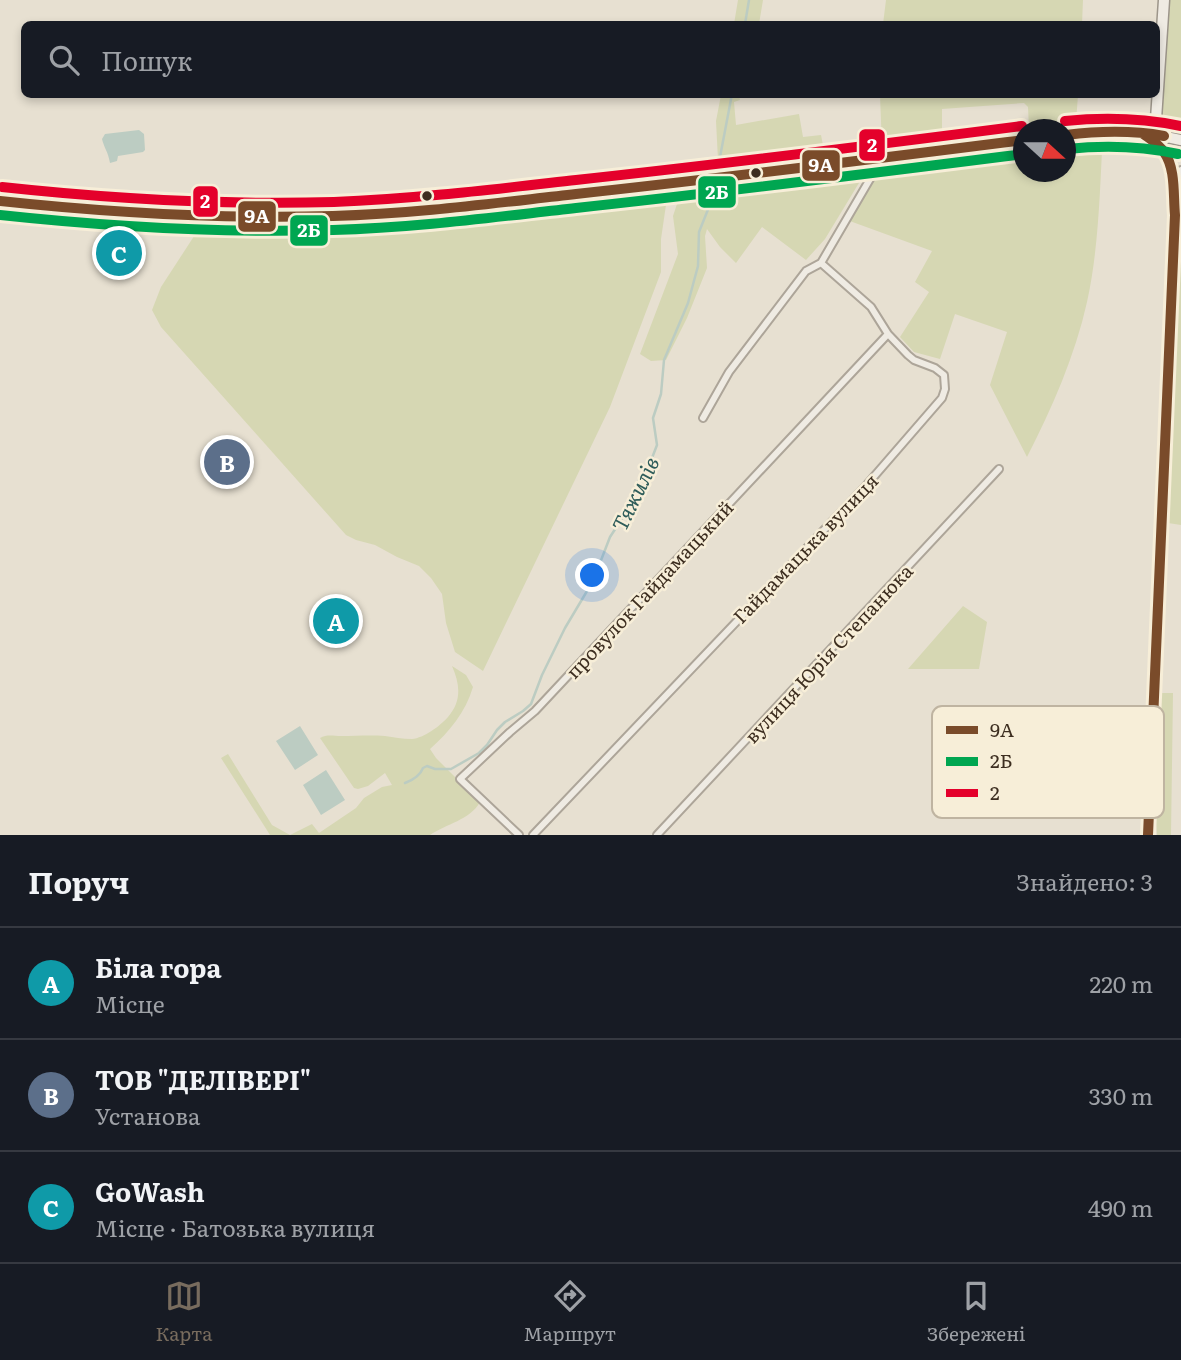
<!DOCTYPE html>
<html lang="uk">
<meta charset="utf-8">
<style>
:root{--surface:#171b24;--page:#242831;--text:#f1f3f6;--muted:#9ea1a6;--line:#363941;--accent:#786c5e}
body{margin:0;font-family:Literata,serif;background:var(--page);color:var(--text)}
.compass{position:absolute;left:1013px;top:119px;width:63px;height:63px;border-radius:50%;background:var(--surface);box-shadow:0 4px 10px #0003;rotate:111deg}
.you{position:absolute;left:593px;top:576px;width:24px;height:24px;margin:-18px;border:5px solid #fff;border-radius:50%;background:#1a73e8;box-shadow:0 0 0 10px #1a73e833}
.badge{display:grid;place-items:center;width:46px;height:46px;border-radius:50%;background:var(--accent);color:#fff;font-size:23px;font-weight:700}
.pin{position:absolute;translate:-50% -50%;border:4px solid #fff;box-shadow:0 2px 7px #0006}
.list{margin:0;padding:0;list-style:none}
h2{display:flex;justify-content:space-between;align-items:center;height:91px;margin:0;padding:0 28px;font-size:30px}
h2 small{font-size:23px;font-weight:400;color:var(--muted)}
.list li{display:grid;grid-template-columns:46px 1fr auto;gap:21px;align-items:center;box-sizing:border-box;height:112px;padding:0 28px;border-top:2px solid var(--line)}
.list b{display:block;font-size:26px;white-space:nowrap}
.list p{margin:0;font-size:23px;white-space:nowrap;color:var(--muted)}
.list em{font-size:23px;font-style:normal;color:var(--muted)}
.icon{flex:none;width:38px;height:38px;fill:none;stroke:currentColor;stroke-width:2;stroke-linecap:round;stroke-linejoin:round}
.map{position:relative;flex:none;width:1181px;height:835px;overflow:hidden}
.search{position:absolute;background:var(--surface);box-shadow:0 4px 10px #0003;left:21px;right:21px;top:21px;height:77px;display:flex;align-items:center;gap:18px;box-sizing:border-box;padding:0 24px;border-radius:10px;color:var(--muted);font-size:26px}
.sheet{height:427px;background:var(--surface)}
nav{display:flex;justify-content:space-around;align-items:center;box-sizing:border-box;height:98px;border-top:2px solid var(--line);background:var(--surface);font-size:19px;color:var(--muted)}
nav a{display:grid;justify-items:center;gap:4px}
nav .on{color:var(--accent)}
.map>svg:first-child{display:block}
.green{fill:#d6d7b3}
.water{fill:#bcccc2}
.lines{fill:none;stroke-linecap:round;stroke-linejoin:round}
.stream{stroke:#bcccc2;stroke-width:2.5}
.street-casing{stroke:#ada599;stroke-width:10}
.secondary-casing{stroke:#9c958a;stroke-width:13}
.street{stroke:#efebe3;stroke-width:6}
.secondary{stroke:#efebe3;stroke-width:10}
.bus-1-casing{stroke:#f7eed8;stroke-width:16}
.bus-2-casing{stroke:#f7eed8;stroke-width:16}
.bus-3-casing{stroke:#f7eed8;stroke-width:16}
.bus-1{stroke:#7a4b2a;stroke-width:10}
.bus-2{stroke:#00a651;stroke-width:10}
.bus-3{stroke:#e4002b;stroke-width:10}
.bus-dot{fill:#3d2e20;stroke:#f7eed8;stroke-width:2.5}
.labels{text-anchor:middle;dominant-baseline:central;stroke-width:5;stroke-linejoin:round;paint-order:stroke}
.street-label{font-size:19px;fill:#3d2e20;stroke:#f7eed8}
.water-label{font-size:21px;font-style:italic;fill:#2f5d5a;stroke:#f7eed8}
.key{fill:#f7eed8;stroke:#bfb4a1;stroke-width:2}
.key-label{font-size:19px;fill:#3d2e20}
.line-badge{stroke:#f7eed8;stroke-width:2.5}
.badge-label{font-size:19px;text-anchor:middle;font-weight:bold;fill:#fff}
</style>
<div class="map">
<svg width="1181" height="835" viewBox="0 0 1181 835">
<rect width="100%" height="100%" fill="#e7e0d1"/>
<path class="green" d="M738,0h25l-4,24h-25z
M886,0h197l-1,24h-199z
M1164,0h17v140l-26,-6z
M721,95h18l1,5 -6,2 2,23 63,-11 4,23 18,-2 3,15 -68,9 -20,-1 -18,2 -2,-39z
M880,95h198l-2,27 -47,7 -1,-22 -4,-4 -82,6v31l-60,7z
M1103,131c-3,56 -4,117 -16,171 -12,54 -35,106 -60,155l-37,-72 17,-53 -52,-18 -15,45 -26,-7 -14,-15 29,-45 -14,-10 17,-31 -85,-31 23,-41 -1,-20 154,-18 1,31h42v-37z
M864,168l1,5 -40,66 -19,21 -44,-33 -26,36 -16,-16 -13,-18 -2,7 2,32 -20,50 -21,42 -15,1 -11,-7 38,-100 -5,-38 7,-21 7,-8z
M667,198l-6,41v33l-51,135 -127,264 -28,-19 -9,-29 -4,-29 -11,-16 -12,-12 -22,-9 -22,-12 -19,-5 -10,-5 -185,-208 -9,-17 9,-23 39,-60 141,-2 109,-4z
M1181,231v294l-13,-2z
M963,606l24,16 -8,47h-71z
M452,666l14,9 7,12c-8,26 -23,44 -43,62l6,9 44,44c-10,18 -34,22 -50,33h-160l-49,-77 7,-4 44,71 18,10 22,-11 7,9 37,-25 8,-10 18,-11 10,-2 -7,-12 -17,13 -10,3 -4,-1 -34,-50c7,-4 13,-2 21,-2 15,0 29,-1 44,0 9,1 17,3 27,3 12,-1 28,-13 36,-22 14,-16 12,-33 4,-51z
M1160,693h13l-2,142h-14l-2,-23z"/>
<path class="water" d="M139,130l5,4 1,16 -2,2 -25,4 -1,5 -7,2c-2,-12 -6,-15 -8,-24l3,-5z
M300,726l18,29 -23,15 -19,-29z
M326,770l19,30 -24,15 -18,-30z"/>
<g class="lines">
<path class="stream" d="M745,24l4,-24
M720,157l12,-63
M405,783c8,-3 15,-7 18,-15l4,-2 8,3h16l28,-16 8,-8 10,-15 8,-8 18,-11 8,-7 11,-29 23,-47 28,-47 17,-44 15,-23 14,-35 13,-21 5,-13 -4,-27 8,-24 3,-34 24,-57 10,-37 1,-34 12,-30"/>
<defs>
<path id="street" d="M1177,196l4,-26
M703,418l26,-46 77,-101 15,-8 49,-84 -1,-20
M519,835l-59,-56 50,-47 25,-21 353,-377
M533,835l331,-347 78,-90 3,-9 -1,-14 -9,-7 -21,-8 -6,-5 -20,-21 -17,-27 -50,-44
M657,835l342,-366
M1148,835l27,-621"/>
<path id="secondary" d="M1142,133c8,6 17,12 22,19 10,15 9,45 11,63
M1155,134l9,-134
M1066,135c40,-5 75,-4 115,5
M0,201c110,13 222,18 333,15 78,-2 155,-13 233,-21 152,-16 305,-36 458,-55"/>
</defs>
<use href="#street" class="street-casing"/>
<use href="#secondary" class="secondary-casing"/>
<use href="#street" class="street"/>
<use href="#secondary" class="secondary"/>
<defs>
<path id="bus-1" d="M1142,133c8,6 17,11 22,19 12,17 9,43 11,63l-27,620
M1066,135c33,-4 65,-5 98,1
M0,201c111,12 222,18 333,15 82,-2 162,-13 243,-22 149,-16 298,-35 448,-54"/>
<path id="bus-2" d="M1067,149c38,-4 74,-3 111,5
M0,215c111,12 222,18 333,15 82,-2 162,-13 243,-22 149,-16 298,-35 448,-54"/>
<path id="bus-3" d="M1065,121c39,-4 77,-3 116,5
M2,187c110,12 221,18 332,15 81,-3 162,-13 242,-22 149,-16 298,-35 446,-54"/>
</defs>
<use href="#bus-1" class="bus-1-casing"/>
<use href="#bus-2" class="bus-2-casing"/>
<use href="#bus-3" class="bus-3-casing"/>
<use href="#bus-1" class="bus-1"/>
<use href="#bus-2" class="bus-2"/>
<use href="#bus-3" class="bus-3"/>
</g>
<g class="bus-dot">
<circle cx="756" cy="173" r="6"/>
<circle cx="427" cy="196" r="6"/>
</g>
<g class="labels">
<g class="street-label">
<text transform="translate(805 548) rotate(-46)">Гайдамацька вулиця</text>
<text transform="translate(649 589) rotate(-47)">провулок Гайдамацький</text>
<text transform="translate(828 653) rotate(-47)">вулиця Юрія Степанюка</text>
</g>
<g class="water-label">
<text transform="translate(634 493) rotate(-64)">Тяжилів</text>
</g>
</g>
<rect x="932" y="706" width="232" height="112" rx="10" class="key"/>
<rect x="946" y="726" width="32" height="8" fill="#7a4b2a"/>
<rect x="946" y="757" width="32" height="9" fill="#00a651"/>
<rect x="946" y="789" width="32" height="8" fill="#e4002b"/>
<g class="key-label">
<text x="990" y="737">9А</text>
<text x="990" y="768">2Б</text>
<text x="990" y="800">2</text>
</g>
<g class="line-badge">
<rect x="858" y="128" width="28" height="34" rx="7" fill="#e4002b"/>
<rect x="801" y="149" width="40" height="33" rx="7" fill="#7a4b2a"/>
<rect x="697" y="175" width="40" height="34" rx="7" fill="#00a651"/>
<rect x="192" y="185" width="27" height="33" rx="7" fill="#e4002b"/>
<rect x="237" y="200" width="40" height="33" rx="7" fill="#7a4b2a"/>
<rect x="289" y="214" width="40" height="33" rx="7" fill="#00a651"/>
</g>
<g class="badge-label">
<text x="872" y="152">2</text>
<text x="821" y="172">9А</text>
<text x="717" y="199">2Б</text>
<text x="205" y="208">2</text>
<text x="257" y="223">9А</text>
<text x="309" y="237">2Б</text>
</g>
</svg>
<svg class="compass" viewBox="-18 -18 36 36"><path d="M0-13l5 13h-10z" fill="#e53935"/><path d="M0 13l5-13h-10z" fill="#9ea1a6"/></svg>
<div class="you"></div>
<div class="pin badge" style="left:336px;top:621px;background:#0f9aa8">A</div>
<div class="pin badge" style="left:227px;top:462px;background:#5c6f8a">B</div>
<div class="pin badge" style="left:119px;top:253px;background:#0f9aa8">C</div>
<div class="search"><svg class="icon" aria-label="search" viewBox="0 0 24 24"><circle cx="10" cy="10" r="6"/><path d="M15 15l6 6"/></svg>Пошук</div>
</div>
<section class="sheet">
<h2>Поруч<small>Знайдено: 3</small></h2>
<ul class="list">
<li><span class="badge" style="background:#0f9aa8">A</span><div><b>Біла гора</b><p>Місце</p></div><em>220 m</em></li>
<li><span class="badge" style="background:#5c6f8a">B</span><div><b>ТОВ &quot;ДЕЛІВЕРІ&quot;</b><p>Установа</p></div><em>330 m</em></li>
<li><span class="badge" style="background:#0f9aa8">C</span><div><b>GoWash</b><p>Місце · Батозька вулиця</p></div><em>490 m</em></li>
</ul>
</section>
<nav>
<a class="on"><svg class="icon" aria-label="map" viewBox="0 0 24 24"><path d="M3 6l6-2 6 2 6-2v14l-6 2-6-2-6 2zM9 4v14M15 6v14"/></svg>Карта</a>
<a><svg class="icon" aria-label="directions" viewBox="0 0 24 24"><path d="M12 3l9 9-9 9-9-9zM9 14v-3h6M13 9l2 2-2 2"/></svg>Маршрут</a>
<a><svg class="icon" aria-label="saved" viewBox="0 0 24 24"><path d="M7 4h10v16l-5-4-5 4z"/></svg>Збережені</a>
</nav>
